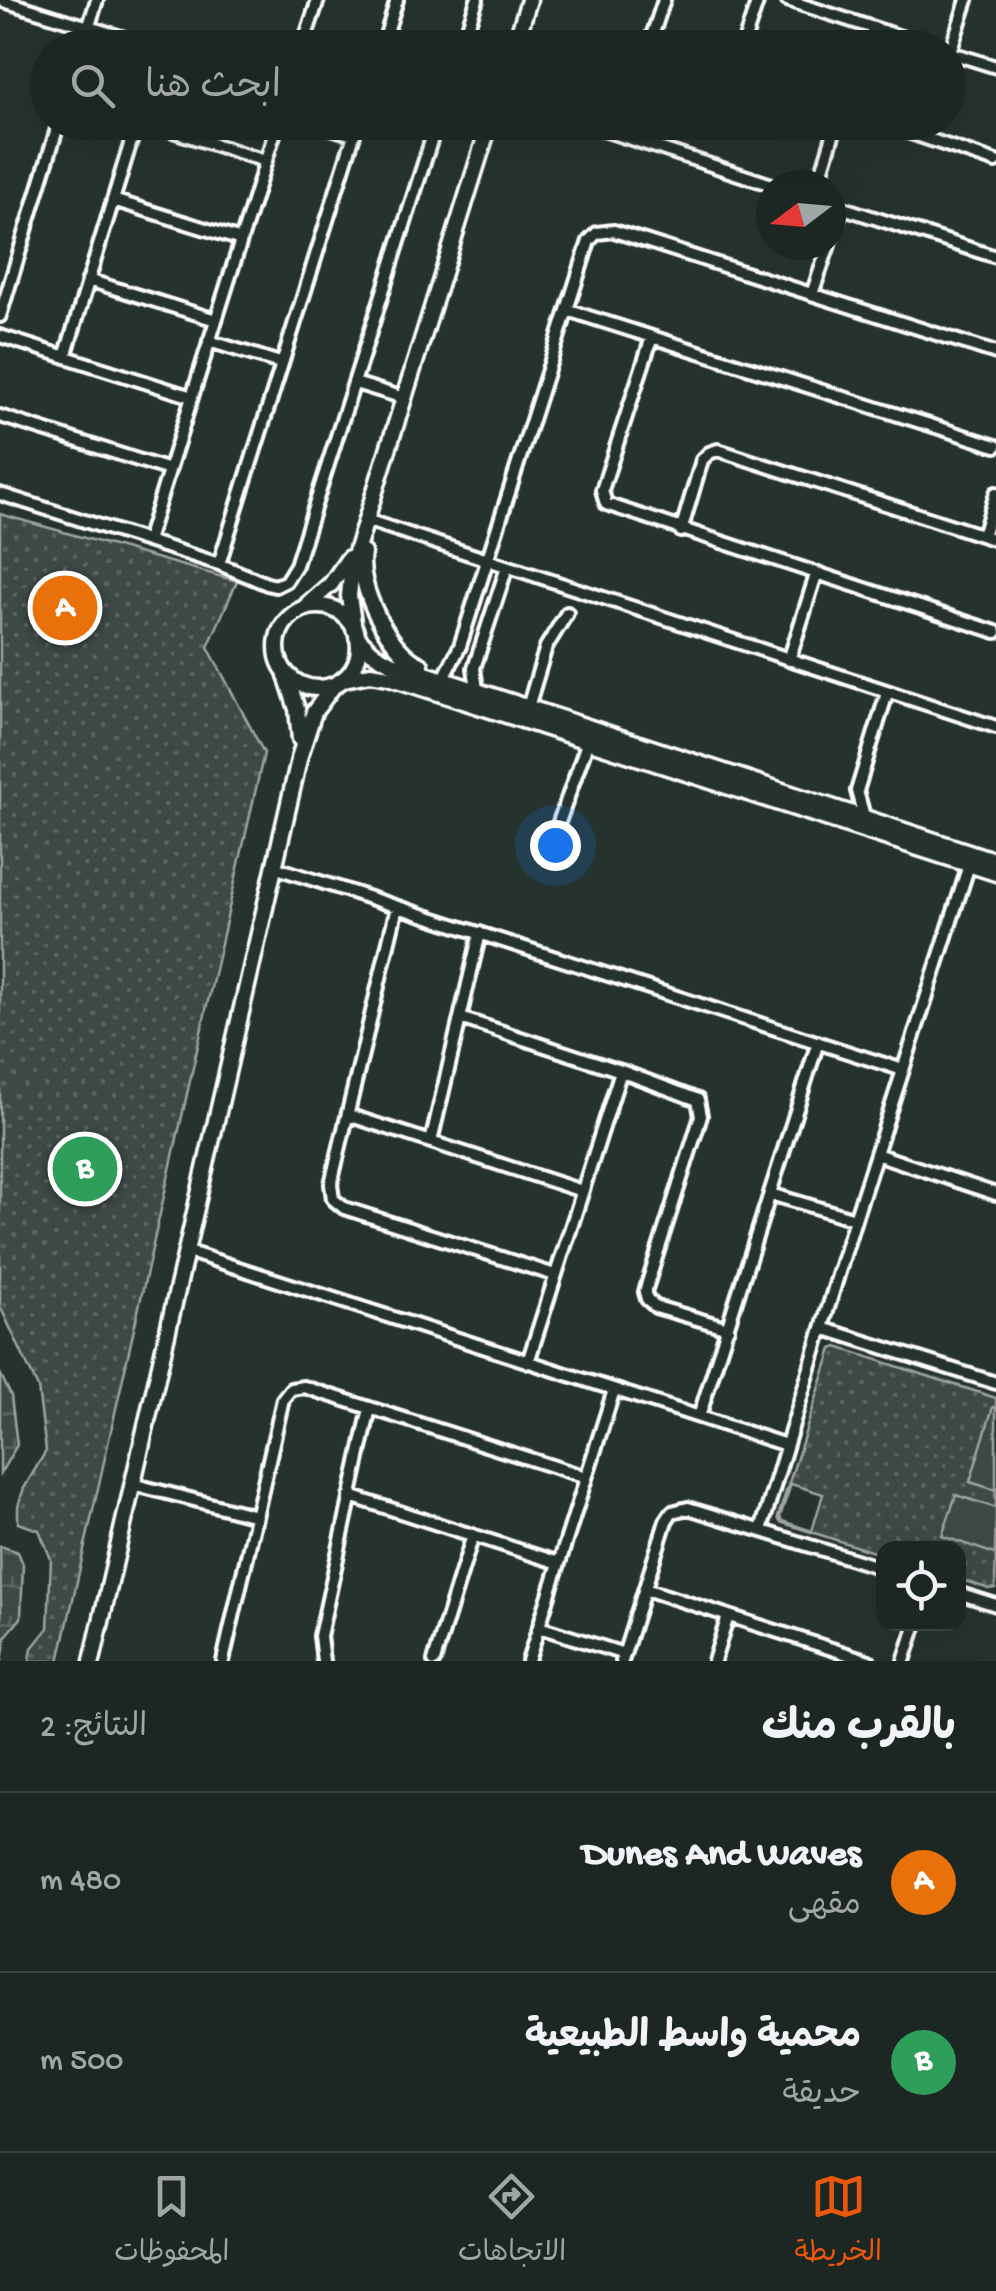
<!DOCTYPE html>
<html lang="ar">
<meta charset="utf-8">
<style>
:root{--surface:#1c2622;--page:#29322f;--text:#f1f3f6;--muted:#a0a5a5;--line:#3a4340;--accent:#ea580c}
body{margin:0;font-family:"Gochi Hand","Playpen Sans Arabic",sans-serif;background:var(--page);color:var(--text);direction:rtl}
.controls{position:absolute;right:30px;bottom:30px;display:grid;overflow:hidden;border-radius:20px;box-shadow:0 10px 40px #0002}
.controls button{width:90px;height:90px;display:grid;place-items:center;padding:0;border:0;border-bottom:2px solid var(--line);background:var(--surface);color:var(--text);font:50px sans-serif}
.compass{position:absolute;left:756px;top:170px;width:90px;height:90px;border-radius:50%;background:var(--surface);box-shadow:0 10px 40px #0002;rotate:254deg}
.you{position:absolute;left:555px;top:845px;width:35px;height:35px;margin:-25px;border:8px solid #fff;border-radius:50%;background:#1a73e8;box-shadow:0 0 0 15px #1a73e833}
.badge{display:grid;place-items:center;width:65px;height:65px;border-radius:50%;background:var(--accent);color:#fff;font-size:32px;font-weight:700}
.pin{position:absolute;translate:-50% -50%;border:5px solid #fff;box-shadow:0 2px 10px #0006}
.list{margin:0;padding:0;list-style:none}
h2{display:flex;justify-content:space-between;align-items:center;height:130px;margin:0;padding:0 40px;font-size:42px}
h2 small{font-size:32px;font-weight:400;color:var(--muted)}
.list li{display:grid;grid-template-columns:65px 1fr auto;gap:30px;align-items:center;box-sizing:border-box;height:180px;padding:0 40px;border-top:2px solid var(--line)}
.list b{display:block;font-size:38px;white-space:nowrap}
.list p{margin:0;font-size:32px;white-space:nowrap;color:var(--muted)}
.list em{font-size:32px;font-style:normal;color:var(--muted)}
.icon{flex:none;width:55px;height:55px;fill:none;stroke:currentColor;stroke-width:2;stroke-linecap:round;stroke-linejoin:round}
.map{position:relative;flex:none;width:996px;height:1661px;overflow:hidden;direction:ltr}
.search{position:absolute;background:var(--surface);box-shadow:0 10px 40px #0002;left:30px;right:30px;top:30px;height:110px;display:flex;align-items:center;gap:25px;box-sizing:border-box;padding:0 35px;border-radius:55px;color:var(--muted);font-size:38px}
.sheet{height:490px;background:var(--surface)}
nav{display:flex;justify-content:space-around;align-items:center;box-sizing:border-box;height:140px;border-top:2px solid var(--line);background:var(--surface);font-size:28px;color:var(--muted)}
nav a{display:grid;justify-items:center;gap:5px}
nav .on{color:var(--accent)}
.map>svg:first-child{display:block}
.grass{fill:url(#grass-dots);stroke:#9ea4a2;stroke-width:2.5;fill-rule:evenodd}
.wetland{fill:url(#wetland-marsh);stroke:#9ea4a2;stroke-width:2.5}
.garden{fill:#3e4944;stroke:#9ea4a2;stroke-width:2.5}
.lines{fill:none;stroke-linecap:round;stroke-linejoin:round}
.minor-casing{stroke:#fff;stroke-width:18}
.major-casing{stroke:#fff;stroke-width:21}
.minor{stroke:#26332d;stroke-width:10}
.major{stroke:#26332d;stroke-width:14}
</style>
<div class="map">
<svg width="996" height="1661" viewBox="0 0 996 1661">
<defs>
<pattern id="grass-dots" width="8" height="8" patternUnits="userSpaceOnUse" patternTransform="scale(2.5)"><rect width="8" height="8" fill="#3e4944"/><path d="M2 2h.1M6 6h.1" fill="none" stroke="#5b6460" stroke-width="1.8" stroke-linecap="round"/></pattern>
<pattern id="wetland-marsh" width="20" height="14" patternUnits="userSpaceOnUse" patternTransform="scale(2.5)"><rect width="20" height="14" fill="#3e4944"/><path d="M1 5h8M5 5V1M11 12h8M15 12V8" fill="none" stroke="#5b6460"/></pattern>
</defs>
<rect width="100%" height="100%" fill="#26332d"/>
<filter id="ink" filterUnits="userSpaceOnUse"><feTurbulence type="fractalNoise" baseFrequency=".01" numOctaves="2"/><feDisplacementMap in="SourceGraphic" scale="20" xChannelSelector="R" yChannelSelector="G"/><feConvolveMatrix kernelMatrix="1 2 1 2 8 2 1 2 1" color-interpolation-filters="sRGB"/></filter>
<g filter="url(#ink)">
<path class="grass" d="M0,514l237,67 -29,66 56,106 -205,908h-29l2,-13 16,-20 3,-69 -12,-29 -21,-7v-17l6,-18 22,-37 -8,-63 -38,-82z
M837,1347l159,51v10l-26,74 26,8v18l-40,-13 39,58 1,-3 -1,38 -6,1 -30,-10 -1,-31h-74l-1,7 -103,-33 -2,-5 54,-168zM791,1484l32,10 -11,37 -30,-10 -2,-4z"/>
<path class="wetland" d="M0,1373l11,23 6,49 -17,29z
M0,1546l18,6 5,12 -2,54 -15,18 -4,25z"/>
<path class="garden" d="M993,1407l3,1v82l-26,-8z
M956,1495l40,13 -1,46 -53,-18z"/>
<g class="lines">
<defs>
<path id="minor" d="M0,0l158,48
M787,0l148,48
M82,48l15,-48
M302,48l16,-48
M382,48l15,-48
M461,48l16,-48
M648,48l16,-48
M742,48l16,-48
M948,52l48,15
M950,52l17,-52
M145,122l120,39
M312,122l41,13
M579,122l193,63
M878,122l118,40
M818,185l19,-63
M113,200l128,40
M831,204l165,53
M831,238l11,-30
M88,280l128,40
M812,294l17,-49
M567,310l429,136
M0,316l59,-194
M0,336l192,61
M652,337l-50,153 4,14 390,128
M209,341l71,22
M65,357l72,-235
M355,383l49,15
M0,416l169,54
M0,494l219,70 48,20 9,2 10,-5 10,-16 141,-443
M366,520l630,207
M681,531l21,-71 7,-7 9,-3 278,90
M983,536l13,-43
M147,541l131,-419
M219,564l139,-442
M789,660l27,-85
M444,678l16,-32 129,-405 8,-8 17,-2 382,122
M477,689l-3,-21 33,-101
M528,707l18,-60 21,-34
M864,816l-7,-25 30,-98
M549,850l39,-109
M274,867l629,203
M397,907l-66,277 2,15 11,9 211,67
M460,1018l161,53 77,29 3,16 -56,176 2,7 9,8 72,21
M348,1115l234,76
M431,1142l49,-209
M876,1154l120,40
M770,1194l85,25
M186,1251l600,194
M822,1328l174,55
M528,1362l93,-291
M699,1417l119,-375
M132,1484l124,32
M350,1496l209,67
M761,1530l94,-311 114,-354
M645,1589l224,72
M958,1593l38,12
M539,1627l85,27
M223,1661l60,-262 8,-10 13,-2 282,90
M323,1661l-3,-25 50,-228
M434,1661l39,-126
M528,1661l86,-271
M622,1661l44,-140 6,-9 16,-4 196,61
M714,1661l14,-45
M904,1661l12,-37"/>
<path id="major" d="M514,48l15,-48
M363,553c-7,33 27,100 58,112
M307,605l24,-21 18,-26
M277 647a41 41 0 1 1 82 0a41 41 0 1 1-82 0Z
M354,629l-5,-33 3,-31 138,-443
M357,637l15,15 17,10 607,199
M285,672l12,37 3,30
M344,679l26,-5 19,3 607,196
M92,1661l208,-906 14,-43 20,-27"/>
</defs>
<use href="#minor" class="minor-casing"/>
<use href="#major" class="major-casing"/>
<use href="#minor" class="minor"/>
<use href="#major" class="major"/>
</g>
</g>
</svg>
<div class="controls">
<button><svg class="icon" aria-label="locate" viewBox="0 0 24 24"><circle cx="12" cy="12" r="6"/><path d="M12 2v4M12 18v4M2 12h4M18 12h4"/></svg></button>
</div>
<svg class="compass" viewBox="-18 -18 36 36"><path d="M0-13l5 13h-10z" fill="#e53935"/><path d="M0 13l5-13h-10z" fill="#a0a5a5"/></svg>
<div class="you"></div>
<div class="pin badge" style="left:65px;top:608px;background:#e8710a">A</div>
<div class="pin badge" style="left:85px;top:1169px;background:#2e9e5b">B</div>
<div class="search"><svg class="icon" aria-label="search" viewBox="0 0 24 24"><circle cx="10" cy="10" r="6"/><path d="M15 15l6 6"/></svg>ابحث هنا</div>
</div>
<section class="sheet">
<h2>بالقرب منك<small>النتائج: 2</small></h2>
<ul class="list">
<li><span class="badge" style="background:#e8710a">A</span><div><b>Dunes And Waves</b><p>مقهى</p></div><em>480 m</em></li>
<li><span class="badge" style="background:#2e9e5b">B</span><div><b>محمية واسط الطبيعية</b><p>حديقة</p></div><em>500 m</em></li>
</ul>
</section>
<nav>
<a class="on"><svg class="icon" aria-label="map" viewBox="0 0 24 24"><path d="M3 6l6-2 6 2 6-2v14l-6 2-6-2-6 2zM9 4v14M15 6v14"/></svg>الخريطة</a>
<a><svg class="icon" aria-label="directions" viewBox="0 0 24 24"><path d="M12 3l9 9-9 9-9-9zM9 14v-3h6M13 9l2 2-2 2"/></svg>الاتجاهات</a>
<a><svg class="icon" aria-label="saved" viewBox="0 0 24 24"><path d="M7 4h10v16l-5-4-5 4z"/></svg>المحفوظات</a>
</nav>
